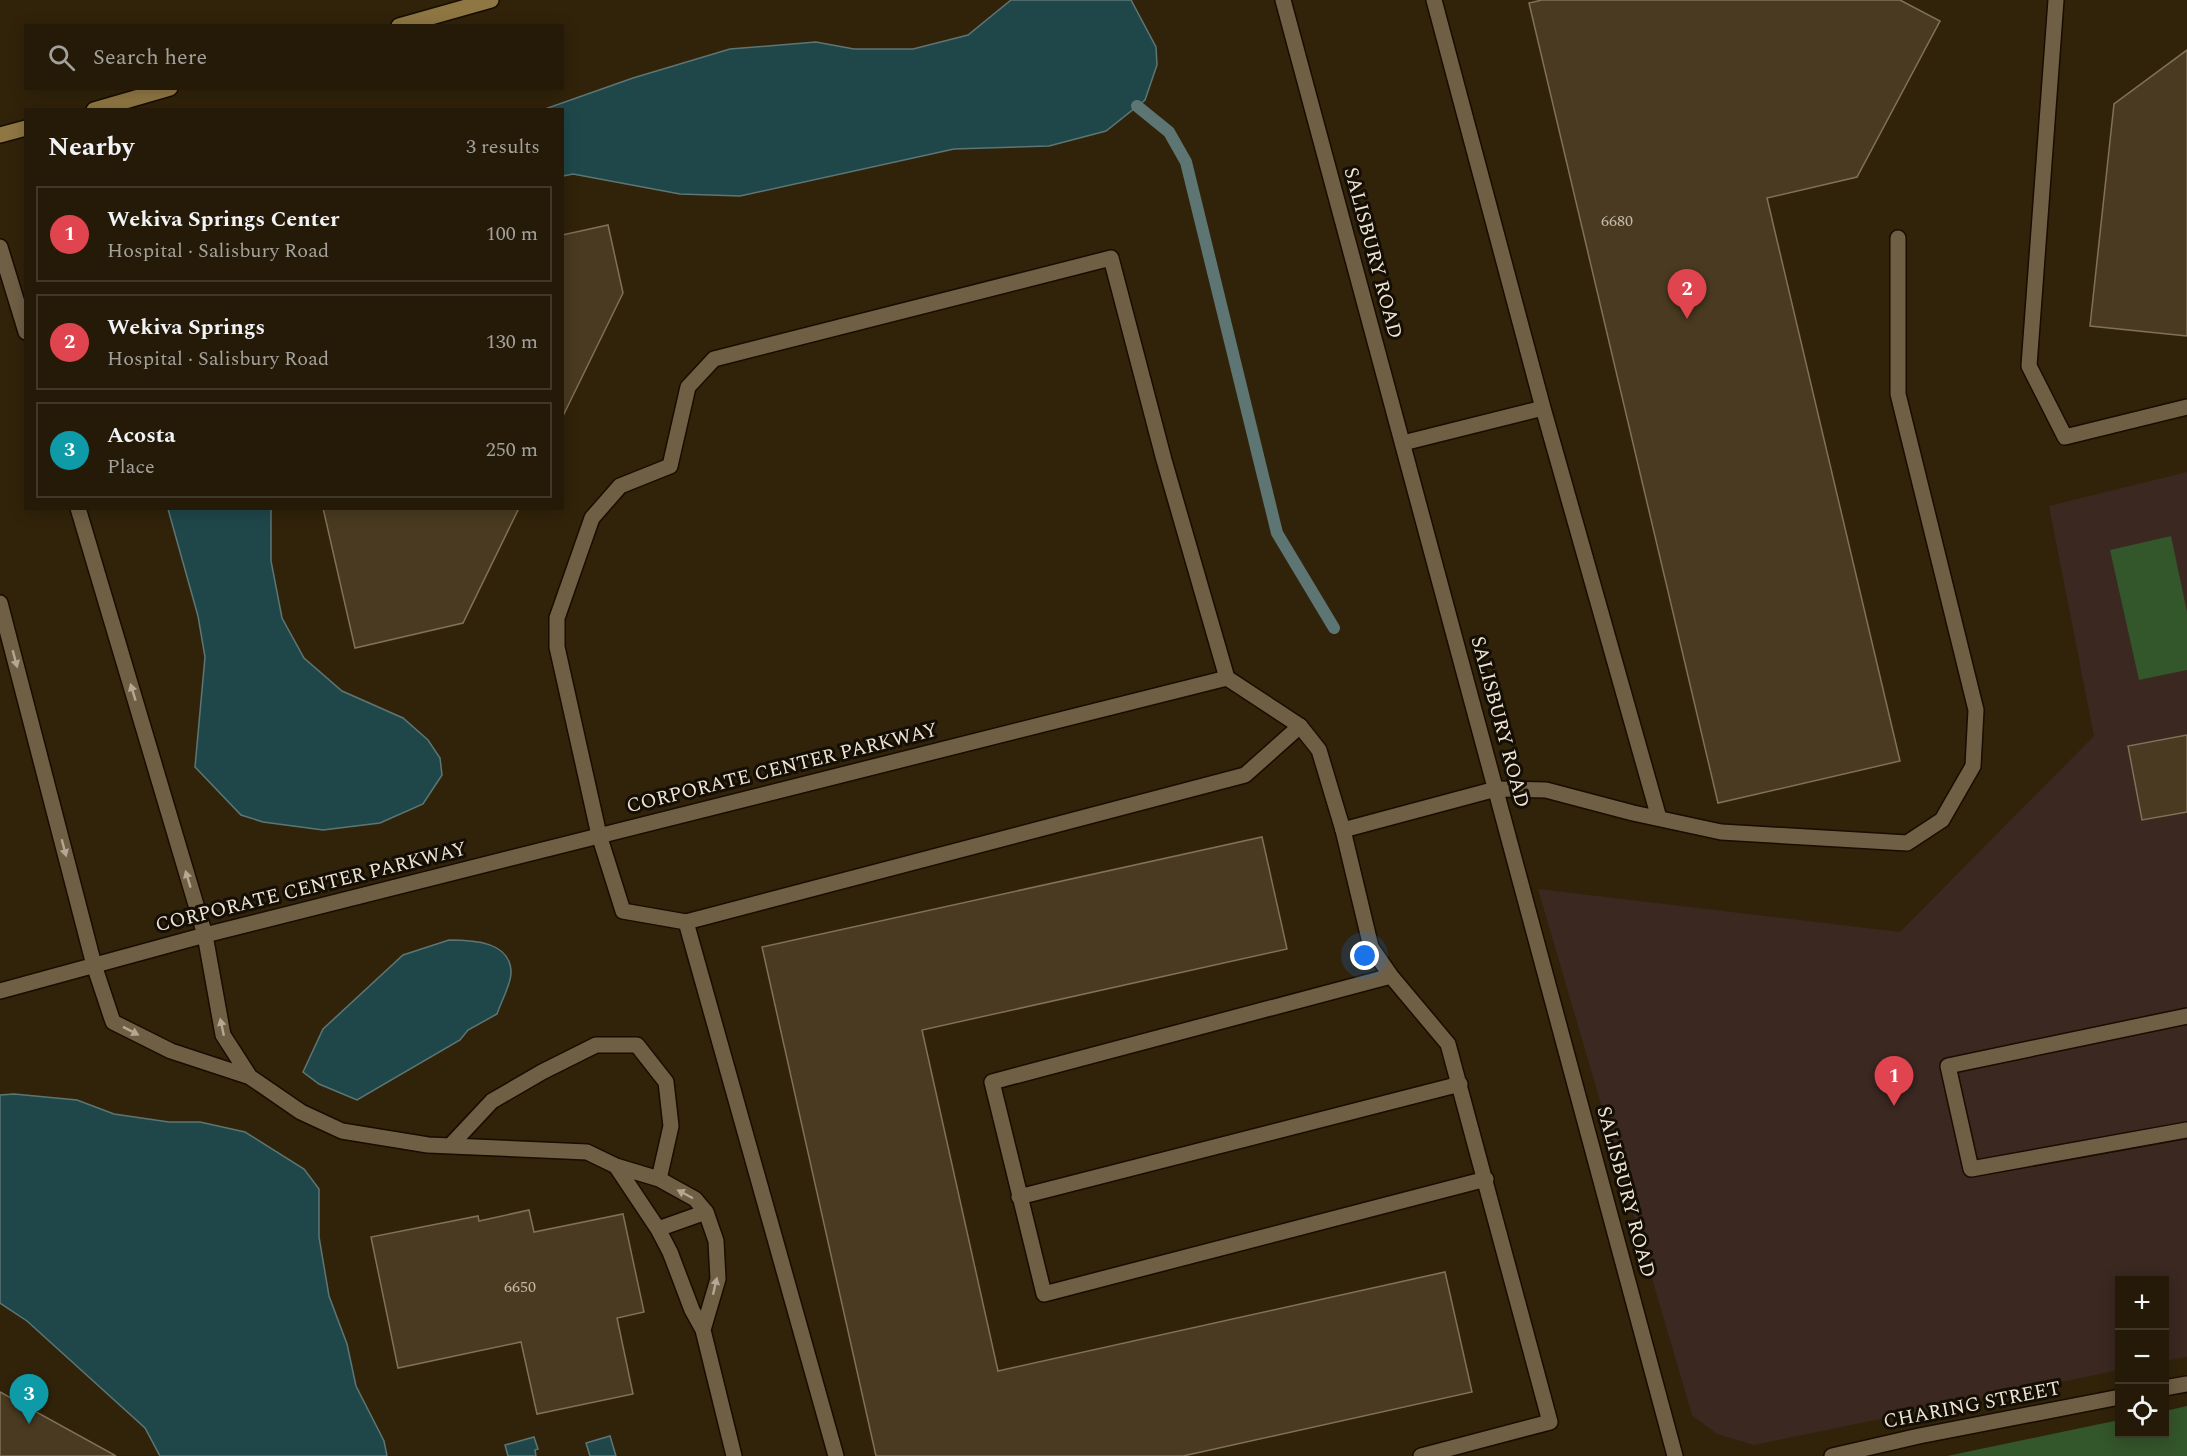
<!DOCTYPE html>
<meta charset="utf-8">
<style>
:root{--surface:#251a08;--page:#312716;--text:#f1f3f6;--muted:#a3a19c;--line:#423829;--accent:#c1be40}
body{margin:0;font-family:Spectral,serif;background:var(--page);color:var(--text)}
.controls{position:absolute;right:18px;bottom:18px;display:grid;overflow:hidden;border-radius:0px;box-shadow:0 3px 15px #0003}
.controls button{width:54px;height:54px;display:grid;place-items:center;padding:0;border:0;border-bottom:2px solid var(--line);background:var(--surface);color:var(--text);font:30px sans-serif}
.you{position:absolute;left:1365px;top:956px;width:21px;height:21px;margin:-15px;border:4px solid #fff;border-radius:50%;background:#1a73e8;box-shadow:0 0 0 9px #1a73e833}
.badge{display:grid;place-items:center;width:39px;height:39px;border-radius:50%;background:var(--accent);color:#fff;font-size:20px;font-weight:700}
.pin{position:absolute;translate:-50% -50px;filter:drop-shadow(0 2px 3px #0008)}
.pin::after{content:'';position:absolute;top:32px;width:21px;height:18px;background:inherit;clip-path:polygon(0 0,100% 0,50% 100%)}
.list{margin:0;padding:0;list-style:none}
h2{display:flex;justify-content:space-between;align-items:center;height:78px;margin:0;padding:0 24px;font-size:26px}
h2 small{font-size:20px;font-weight:400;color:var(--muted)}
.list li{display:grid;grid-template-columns:39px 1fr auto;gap:18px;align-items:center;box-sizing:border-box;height:96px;margin:0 12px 12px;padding:0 12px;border:2px solid var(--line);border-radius:0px}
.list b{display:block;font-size:22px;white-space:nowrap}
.list p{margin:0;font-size:20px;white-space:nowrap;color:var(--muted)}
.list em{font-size:20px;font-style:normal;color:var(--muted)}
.icon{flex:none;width:33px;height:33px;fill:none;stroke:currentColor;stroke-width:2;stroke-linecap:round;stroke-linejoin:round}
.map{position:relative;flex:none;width:2187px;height:1456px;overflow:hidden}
.search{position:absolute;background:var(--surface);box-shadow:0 3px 15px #0003;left:24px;top:24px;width:540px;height:66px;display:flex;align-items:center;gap:15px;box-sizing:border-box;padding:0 21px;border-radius:0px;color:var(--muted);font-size:22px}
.panel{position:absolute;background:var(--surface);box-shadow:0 3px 15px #0003;left:24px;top:108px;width:540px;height:402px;border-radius:0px}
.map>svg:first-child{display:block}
.medical{fill:#3a2821}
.green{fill:#34562b}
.water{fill:#1f474a;stroke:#5d7674;stroke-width:1.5}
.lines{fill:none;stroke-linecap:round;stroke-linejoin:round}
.stream{stroke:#5d7674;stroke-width:12}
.building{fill:#493a21;stroke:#817156;stroke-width:1.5}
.service-casing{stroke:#190c00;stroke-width:18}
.minor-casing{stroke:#190c00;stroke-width:18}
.secondary-casing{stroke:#190c00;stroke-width:18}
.service{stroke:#6f5f45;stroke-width:15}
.minor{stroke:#6f5f45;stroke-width:15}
.secondary{stroke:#8f7744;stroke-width:15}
.oneway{fill:#b4a894}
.labels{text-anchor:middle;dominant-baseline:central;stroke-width:6;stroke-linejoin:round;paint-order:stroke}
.number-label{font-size:16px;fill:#c4baa8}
.street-label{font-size:20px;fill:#ede4d5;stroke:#140e05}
</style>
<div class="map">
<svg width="2187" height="1456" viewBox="0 0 2187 1456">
<rect width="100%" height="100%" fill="#31230a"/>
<path class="medical" d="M2187,472v885l-22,4 -1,-81h-44l-1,90 -365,75 -37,-11 -25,-19 -154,-526 362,43 194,-196 -45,-230z"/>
<path class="green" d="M2171,536l16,76v58l-48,10 -29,-130z
M2187,1406v50h-240l172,-36 1,14h44l1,-23z"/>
<path class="water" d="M1011,0h120l25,47 1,18 -12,35 -39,31 -57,15 -95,3 -214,47 -60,-2 -107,-20 -10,2 -1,-66 -17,-1 88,-31 97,-29 86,-7 38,7h59l55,-14z
M168,509h103v52l11,57 22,40 38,33 61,27 25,22 12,18 2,17 -19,29 -43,19 -57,7 -60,-8 -22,-7 -46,-48 10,-110 -7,-41z
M449,940c23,0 63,1 62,34 -1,12 -10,28 -14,40l-29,16 -8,10 -103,60 -38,-16 -16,-12 20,-43 80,-74z
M14,1094l63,6 37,14 55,8h31l45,10 59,37 15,20v48l10,59 18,48 9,42 28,55 3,15h-227l-15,-28 -118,-107 -27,-18v-208z
M610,1436l6,20h-26l-4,-13z
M534,1437l4,12 -3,1 1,6h-28l-3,-11z"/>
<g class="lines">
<path class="stream" d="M1137,106l32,26 17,30 91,371 57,95"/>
</g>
<path class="building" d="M1542,0h358l40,21 -83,156 -90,21 133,563 -182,42 -189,-800z
M2187,50v286l-97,-10 24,-222z
M608,225l15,68 -61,125v-183z
M323,508h196l-56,115 -108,25z
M2187,735v77l-45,8 -14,-74z
M1262,837l25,112 -365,81 76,341 447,-99 27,120 -289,64h-307l-114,-509z
M529,1210l5,22 89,-18 21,98 -27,6 16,76 -96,20 -16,-72 -123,26 -27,-131 107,-21 1,5z
M0,1392l116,64h-116z"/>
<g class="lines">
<defs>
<path id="service" d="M1434,0l109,408
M2056,0l-27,366 36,71 122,-30
M1403,443l140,-35 116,410
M1496,789l50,1 87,23 88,19 186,11 35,-23 31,-54 3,-56 -78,-316v-156
M1343,830l28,117 20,29
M686,922l559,-147 55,-49
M2187,1016l-239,50 23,103 216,-39
M1019,1197l441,-113
M836,1456l-150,-534 -63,-11 -24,-76 -42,-188v-29l35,-100 28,-32 50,-20 18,-79 26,-28 397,-101 53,202 63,218
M1421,1456l129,-34 -102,-378 -57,-68 -399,106 52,212 442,-115"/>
<path id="minor" d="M1283,0l392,1456
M0,247l26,85
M78,508l127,427 18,100 27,42
M0,603l94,362 19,57 58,29 79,26 51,35 41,19 86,14 159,7 29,14 43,13 36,20 11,13 10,29 2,38 -15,51
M0,991l205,-56 1022,-257 73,48 19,24 24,80 153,-41
M450,1146l42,-45 50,-29 54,-27h41l29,37 5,44 -12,53
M616,1166l42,63 12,23 22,58 11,20 31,126
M658,1229l48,-17
M2164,1388l23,-4
M1832,1456l87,-20 201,-39"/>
<path id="secondary" d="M399,26l92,-26
M94,110l76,-22
M0,135l26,-7"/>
</defs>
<use href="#service" class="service-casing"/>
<use href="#minor" class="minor-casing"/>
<use href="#secondary" class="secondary-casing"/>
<use href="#service" class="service"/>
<use href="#minor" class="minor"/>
<use href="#secondary" class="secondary"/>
</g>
<defs><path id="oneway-solid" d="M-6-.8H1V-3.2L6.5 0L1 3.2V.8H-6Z" transform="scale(1.5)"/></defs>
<g class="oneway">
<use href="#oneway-solid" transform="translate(15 659) rotate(75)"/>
<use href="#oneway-solid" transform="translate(133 692) rotate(-107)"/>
<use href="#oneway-solid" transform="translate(64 848) rotate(75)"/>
<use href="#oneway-solid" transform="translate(188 879) rotate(-107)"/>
<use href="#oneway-solid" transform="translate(222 1027) rotate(-102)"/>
<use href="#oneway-solid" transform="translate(131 1031) rotate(27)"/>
<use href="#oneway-solid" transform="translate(685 1194) rotate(-152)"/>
<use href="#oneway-solid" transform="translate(715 1286) rotate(-77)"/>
</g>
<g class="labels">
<g class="number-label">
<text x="1617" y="221">6680</text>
<text x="520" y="1287">6650</text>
</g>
<g class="street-label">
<text transform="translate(1373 253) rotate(75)">SALISBURY ROAD</text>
<text transform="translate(1500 722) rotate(75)">SALISBURY ROAD</text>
<text transform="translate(782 768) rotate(-14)">CORPORATE CENTER PARKWAY</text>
<text transform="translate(311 887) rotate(-14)">CORPORATE CENTER PARKWAY</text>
<text transform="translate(1626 1192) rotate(75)">SALISBURY ROAD</text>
<text transform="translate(1972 1405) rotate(-11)">CHARING STREET</text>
</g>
</g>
</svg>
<div class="controls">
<button>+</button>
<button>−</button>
<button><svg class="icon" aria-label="locate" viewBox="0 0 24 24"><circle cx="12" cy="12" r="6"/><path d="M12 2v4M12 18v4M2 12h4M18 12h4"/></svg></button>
</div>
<div class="you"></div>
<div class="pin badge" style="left:1894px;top:1106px;background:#e0444e">1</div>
<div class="pin badge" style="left:1687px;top:319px;background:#e0444e">2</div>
<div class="pin badge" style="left:29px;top:1424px;background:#0f9aa8">3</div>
<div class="search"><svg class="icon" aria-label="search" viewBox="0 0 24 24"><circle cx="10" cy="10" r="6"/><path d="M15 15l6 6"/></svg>Search here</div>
<section class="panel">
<h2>Nearby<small>3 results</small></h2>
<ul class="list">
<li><span class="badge" style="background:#e0444e">1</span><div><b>Wekiva Springs Center</b><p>Hospital · Salisbury Road</p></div><em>100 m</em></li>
<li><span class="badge" style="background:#e0444e">2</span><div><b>Wekiva Springs</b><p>Hospital · Salisbury Road</p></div><em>130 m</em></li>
<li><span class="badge" style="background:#0f9aa8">3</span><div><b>Acosta</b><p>Place</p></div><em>250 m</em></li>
</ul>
</section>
</div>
